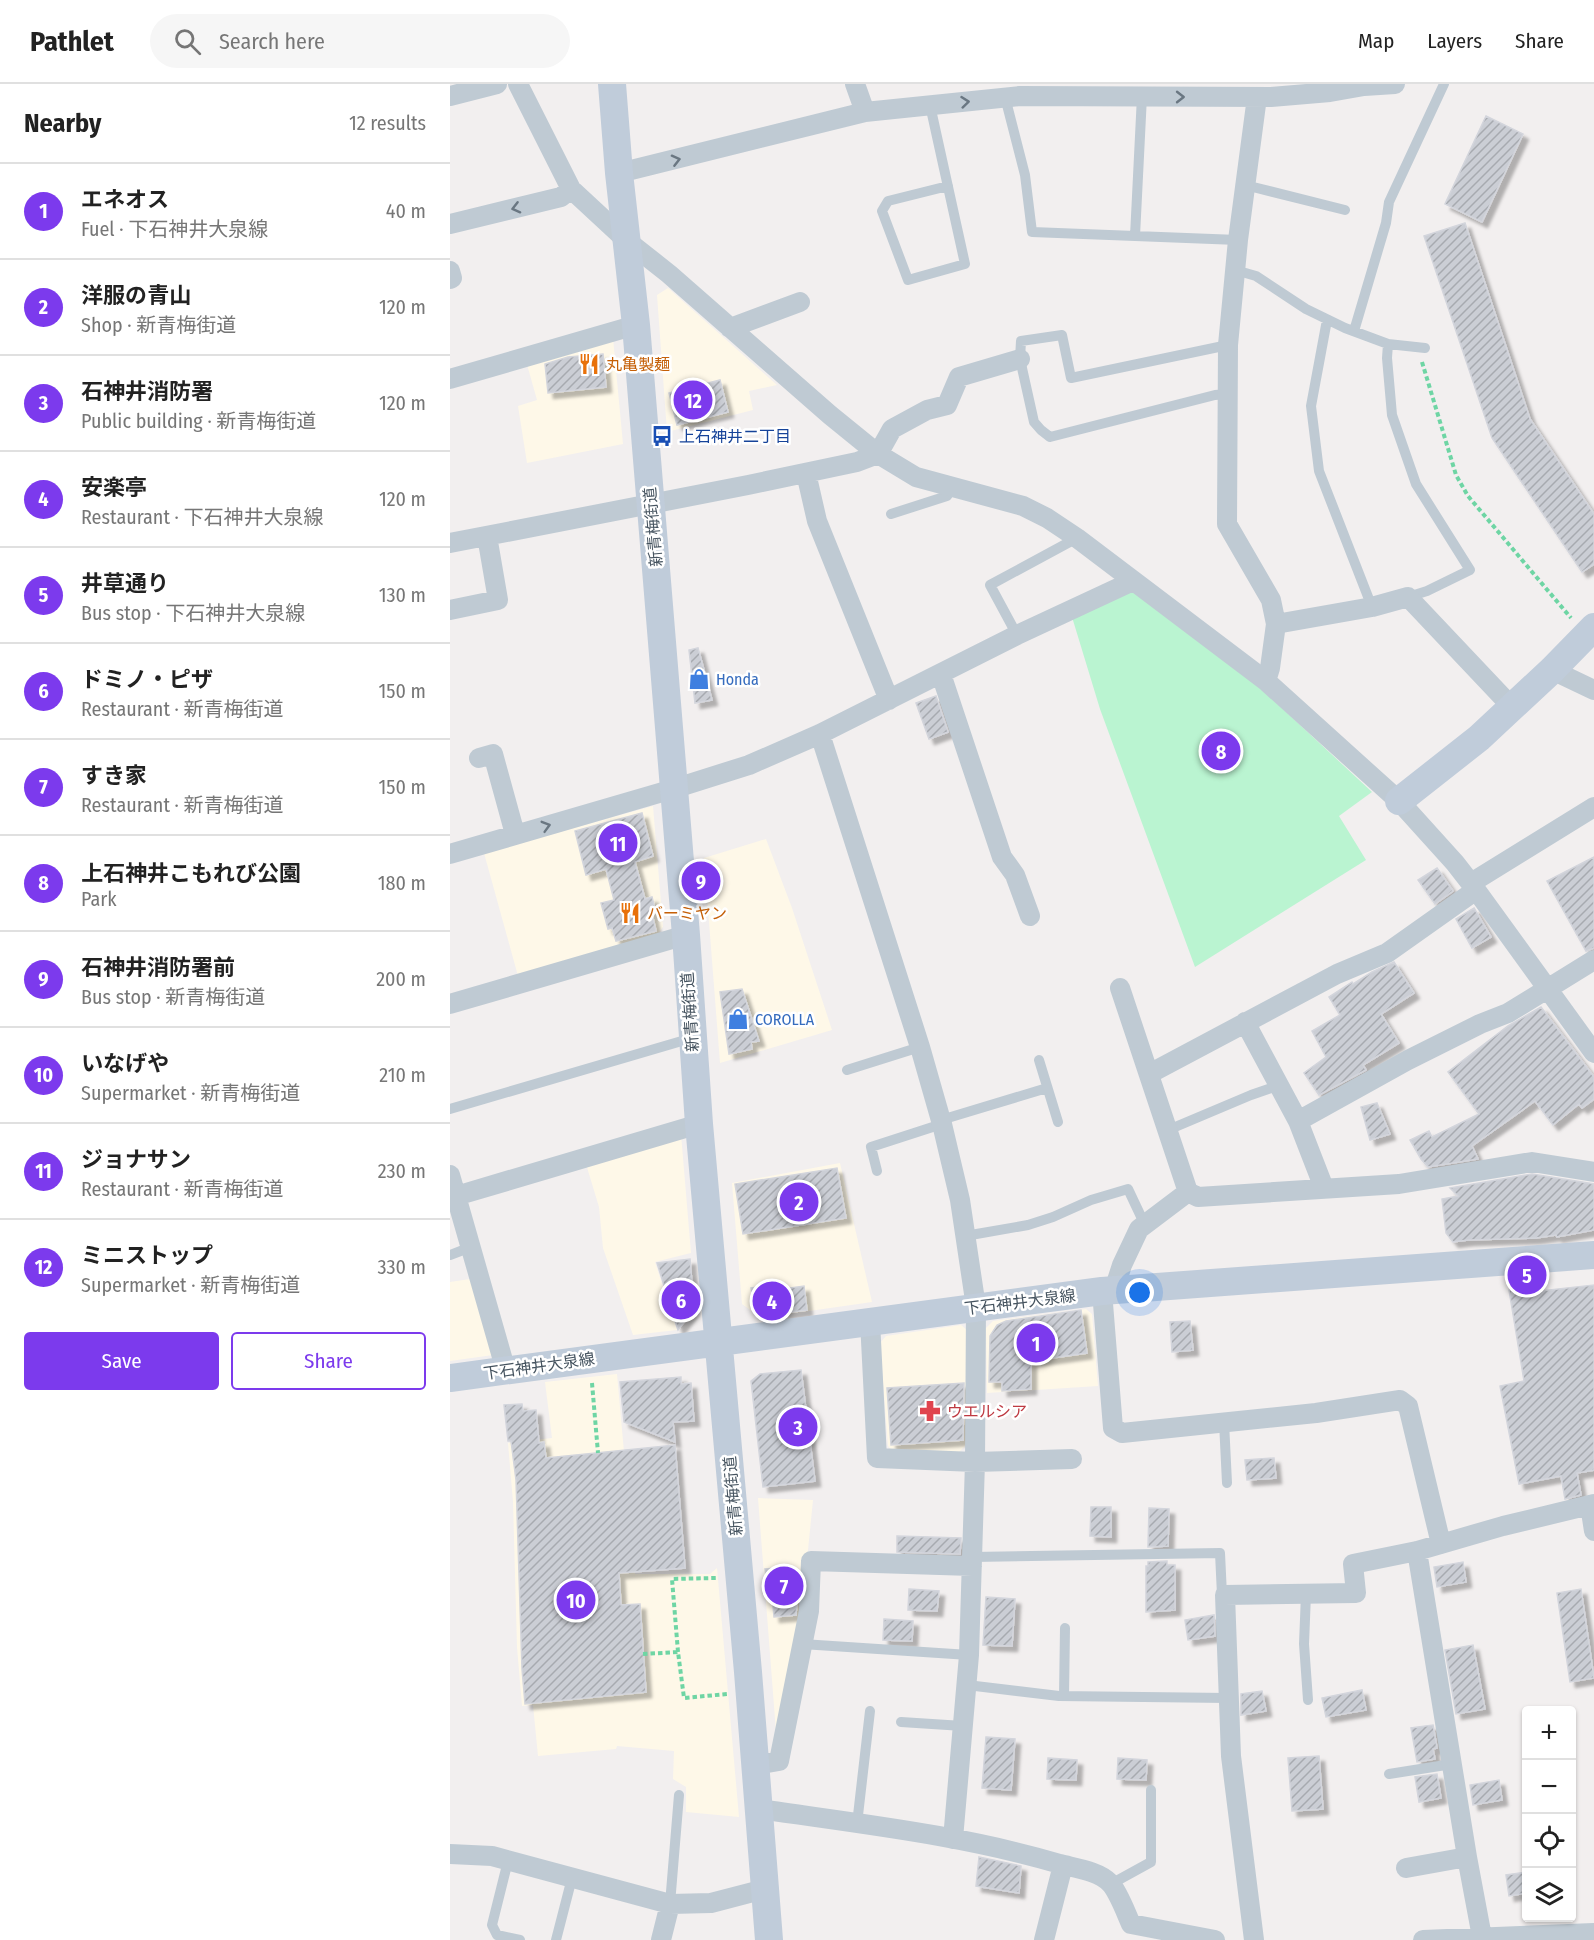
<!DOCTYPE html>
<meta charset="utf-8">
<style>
:root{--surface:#fff;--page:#f6f6f6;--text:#222;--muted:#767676;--line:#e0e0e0;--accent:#7c3aed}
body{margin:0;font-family:"Fira Sans Condensed","Noto Sans JP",sans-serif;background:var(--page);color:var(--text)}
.controls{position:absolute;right:18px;bottom:18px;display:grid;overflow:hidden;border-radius:6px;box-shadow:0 2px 4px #0004}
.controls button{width:54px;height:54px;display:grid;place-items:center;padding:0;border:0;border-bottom:2px solid var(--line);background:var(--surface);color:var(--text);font:30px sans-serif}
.you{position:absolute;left:690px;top:1209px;width:21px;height:21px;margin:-15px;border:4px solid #fff;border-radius:50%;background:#1a73e8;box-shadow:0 0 0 9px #1a73e833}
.badge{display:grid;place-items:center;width:39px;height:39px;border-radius:50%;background:var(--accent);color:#fff;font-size:20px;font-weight:700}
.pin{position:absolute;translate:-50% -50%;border:3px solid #fff;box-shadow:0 2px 6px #0006}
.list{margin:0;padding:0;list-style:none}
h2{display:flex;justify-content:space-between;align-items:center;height:78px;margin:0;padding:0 24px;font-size:26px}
h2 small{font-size:20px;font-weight:400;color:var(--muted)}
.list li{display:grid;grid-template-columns:39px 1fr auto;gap:18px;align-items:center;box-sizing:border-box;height:96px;padding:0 24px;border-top:2px solid var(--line)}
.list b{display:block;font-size:22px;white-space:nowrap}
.list p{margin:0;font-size:20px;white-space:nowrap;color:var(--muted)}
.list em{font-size:20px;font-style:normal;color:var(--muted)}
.actions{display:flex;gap:12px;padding:18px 24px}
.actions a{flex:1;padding:14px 0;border:2px solid var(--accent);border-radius:6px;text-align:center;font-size:21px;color:var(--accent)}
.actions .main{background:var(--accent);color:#fff}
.icon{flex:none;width:33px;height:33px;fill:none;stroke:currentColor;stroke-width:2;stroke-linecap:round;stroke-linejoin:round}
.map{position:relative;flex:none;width:1144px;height:1856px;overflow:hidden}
header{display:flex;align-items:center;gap:36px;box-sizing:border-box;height:84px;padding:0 30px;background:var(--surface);border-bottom:2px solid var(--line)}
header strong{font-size:28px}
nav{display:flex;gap:33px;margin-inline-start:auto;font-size:21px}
.search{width:420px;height:54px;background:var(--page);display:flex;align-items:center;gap:15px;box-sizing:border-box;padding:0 21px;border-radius:33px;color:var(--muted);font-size:22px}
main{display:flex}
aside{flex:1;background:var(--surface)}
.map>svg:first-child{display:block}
.commercial{fill:#fef8e8}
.green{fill:#baf4d1}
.building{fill:url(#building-hatch);stroke:#d3d5dc;stroke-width:1.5;filter:url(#shadow)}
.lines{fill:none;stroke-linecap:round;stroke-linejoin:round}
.path{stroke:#6ed5a4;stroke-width:4;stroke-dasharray:4.5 3;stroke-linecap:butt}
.lane{stroke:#bfcad3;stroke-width:10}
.street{stroke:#bfcad3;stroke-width:20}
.secondary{stroke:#c0ccda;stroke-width:28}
.oneway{stroke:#6a7782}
.labels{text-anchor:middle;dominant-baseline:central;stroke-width:5;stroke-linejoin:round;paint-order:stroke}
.food-label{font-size:16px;fill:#c56008;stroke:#fff;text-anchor:start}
.transit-label{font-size:16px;fill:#164399;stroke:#fff;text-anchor:start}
.street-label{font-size:16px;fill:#45535f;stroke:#fff}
.shop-label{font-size:16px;fill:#366cbe;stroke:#fff;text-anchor:start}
.health-label{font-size:16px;fill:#be3a42;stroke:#fff;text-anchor:start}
</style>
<header>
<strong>Pathlet</strong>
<div class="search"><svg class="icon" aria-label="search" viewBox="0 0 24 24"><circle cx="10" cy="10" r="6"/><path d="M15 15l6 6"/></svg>Search here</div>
<nav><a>Map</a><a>Layers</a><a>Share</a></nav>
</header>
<main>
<aside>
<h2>Nearby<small>12 results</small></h2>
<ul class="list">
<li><span class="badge">1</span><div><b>エネオス</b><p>Fuel · 下石神井大泉線</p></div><em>40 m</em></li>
<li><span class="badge">2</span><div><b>洋服の青山</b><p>Shop · 新青梅街道</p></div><em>120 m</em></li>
<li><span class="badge">3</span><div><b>石神井消防署</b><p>Public building · 新青梅街道</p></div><em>120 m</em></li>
<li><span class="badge">4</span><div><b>安楽亭</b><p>Restaurant · 下石神井大泉線</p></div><em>120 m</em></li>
<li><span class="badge">5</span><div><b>井草通り</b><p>Bus stop · 下石神井大泉線</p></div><em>130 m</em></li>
<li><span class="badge">6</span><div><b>ドミノ・ピザ</b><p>Restaurant · 新青梅街道</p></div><em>150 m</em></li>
<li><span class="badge">7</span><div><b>すき家</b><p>Restaurant · 新青梅街道</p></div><em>150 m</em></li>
<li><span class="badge">8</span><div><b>上石神井こもれび公園</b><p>Park</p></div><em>180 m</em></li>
<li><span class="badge">9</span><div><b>石神井消防署前</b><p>Bus stop · 新青梅街道</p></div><em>200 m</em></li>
<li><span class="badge">10</span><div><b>いなげや</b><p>Supermarket · 新青梅街道</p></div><em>210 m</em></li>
<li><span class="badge">11</span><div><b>ジョナサン</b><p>Restaurant · 新青梅街道</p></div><em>230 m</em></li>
<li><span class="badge">12</span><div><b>ミニストップ</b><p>Supermarket · 新青梅街道</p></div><em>330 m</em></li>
</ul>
<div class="actions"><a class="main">Save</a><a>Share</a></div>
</aside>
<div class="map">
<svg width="1144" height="1856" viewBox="0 0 1144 1856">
<defs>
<pattern id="building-hatch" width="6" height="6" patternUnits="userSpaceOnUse" patternTransform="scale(1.5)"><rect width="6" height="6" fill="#cbced5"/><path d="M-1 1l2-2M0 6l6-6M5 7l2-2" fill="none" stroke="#a7aab0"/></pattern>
<filter id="shadow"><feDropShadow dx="5.5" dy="5.5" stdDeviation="1.5" flood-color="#0004"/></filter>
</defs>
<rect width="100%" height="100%" fill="#f2efef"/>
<path class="commercial" d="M218,204l109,97 -28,6 4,19 -86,22 -10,-137z
M163,254l10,106 -96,19 -9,-57 19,-6 -11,-39z
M203,722l10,121 -5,7 -140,42 -34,-123z
M316,755l26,69 40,122 -112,33 -16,-205z
M231,1050l10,119 -36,9 22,68 -44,5 -30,-87 -4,-41 -13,-43z
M390,1079l32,139 -111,16 -19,-14 -10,-121z
M20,1195l23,76 -43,6v-79z
M636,1225l6,5 6,72 -111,7 -1,-65 7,-7z
M511,1241l7,6 1,111 -13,13 -62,-2 -6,-7 -8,-103 6,-7z
M167,1290l18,200h75l7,-6 22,249 -53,-5v-25l-13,-8 1,-28 -57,-5 -1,3 -78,7 -5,-51 -11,1 -5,-59 -4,-145 -5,-59 44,-5 -7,-56z
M308,1414l55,2 -11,110 -25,135z"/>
<path class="green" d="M683,507l124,94 115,107 -33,24 27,44 -171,107 -95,-258 -28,-92z"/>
<path class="building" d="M1036,32l37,18 -41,88 -37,-18z
M1015,139l65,196 64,95v50l-12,8 -90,-134 -68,-202z
M153,270l3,33 -58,6 -3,-29 23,-7z
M270,296l8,32 -51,13 -8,-32z
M248,564l14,52 -17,3 -6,-53z
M486,612l12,36 -19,7 -13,-36z
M192,729l11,43 -18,6 10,37 7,-2 4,16 -4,1 4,17 -40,10 -4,-13 -4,1 -7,-26 13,-3 -8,-31 -20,6 -11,-44z
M1144,773v91l-8,3 -39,-70z
M987,784l16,23 -18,13 -17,-24z
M1024,824l17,29 -19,11 -16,-29z
M944,878l20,31 -33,21 18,29 -36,22 3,5 -47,25 -15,-22 22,-16 -14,-26 28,-16 -11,-18 23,-15 1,2 19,-12z
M292,905l17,52 -8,1 1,7 -23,5 -9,-62z
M1091,923l53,70v22l-12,9 -3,-4 -26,21 -18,-24 -63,45 6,13 -50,8 -7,-8 -11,-19 19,-9 3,6 47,-23 -31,-42 60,-46z
M927,1019l13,31 -20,6 -9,-33z
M387,1084l9,50 -103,16 -8,-50z
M1082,1090l62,10v46l-37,7 -1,-2 -20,3 -68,2 -15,2 -7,-9 -4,-34 16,-3 -8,-8z
M240,1175l4,50 -16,21 -21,-67z
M332,1200l1,5 21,-3 3,24 -46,6 -6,-3 -4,-25z
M1144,1201v185l-17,3 4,22 -16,4 -4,-23 -42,8 -19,-98 24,-5 -15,-91 21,-4 1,6z
M631,1226l6,43 -56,8v28l-29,2v-9h-13l1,-46 7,-11 9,-4z
M740,1237l3,29 -21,2 -2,-30z
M351,1286l14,111 -52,6 -12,-106 9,-7z
M231,1293v7l10,-1 3,38 -21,1 2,20 -51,-20 -4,-40z
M514,1299l-1,57 -72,5 -4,-57z
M72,1320l1,7 13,-1 3,33 5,-1 2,16 129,-13 10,123 -66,5 2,32 19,-1 6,88 -121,12 -3,-35 -6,-189 -5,-39h-3l-4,-36z
M824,1374l2,20 -29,2 -2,-20z
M641,1423h20v30l-21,-1z
M699,1424l20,1 -1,37 -20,1z
M447,1452l64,2 -1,16 -63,-2z
M717,1477v4h8v45l-29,2v-46h2v-4z
M1013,1478l3,20 -29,5 -3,-20z
M343,1483l2,18h3v2l-2,28 -22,2 -2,-23h-4l-3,-25z
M459,1505l30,2 -2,20 -29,-1z
M1131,1505l13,89 -24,4 -13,-89z
M536,1513l29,2 -3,47 -29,-1z
M764,1531l1,21 -27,4 -3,-20z
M434,1535l29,2 -1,20 -29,-1z
M1023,1561l12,64 -29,5 -11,-64z
M912,1606l4,20 -40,7 -4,-19z
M812,1607l4,20 -25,4v-21z
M983,1641l4,23 -4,1 2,10 -18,3 -6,-34z
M536,1653l29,2 -4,51 -29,-2z
M869,1672l4,53 -31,2 -4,-53z
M598,1674l29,2 -1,20 -29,-1z
M668,1674l29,2 -1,20 -29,-1z
M987,1690l4,24 -22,4 -4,-25z
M1049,1696l3,20 -29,5 -3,-20z
M529,1773l42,9 -2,27 -43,-7z
M1077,1788v21l-18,3 -3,-21z"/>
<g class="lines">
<path class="path" d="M972,278l34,113 12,21 103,122
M142,1299l6,70
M228,1568l-6,-73 44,-1
M193,1570l35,-2 6,46 43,-4"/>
<path class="lane" d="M555,13l20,78 7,57 206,8
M480,21l35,159 -57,16 -26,-69 6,-10 60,-15
M795,101l100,25
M685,152l7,-140
M785,186l21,6 50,33 39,19 43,16 37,4
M877,236l-16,86 8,65 53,136
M904,247l32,-108 3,-21 55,-118
M938,260l-1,14 5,57 24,69 54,86 -43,21 -19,6
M778,310l-13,1 -165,42 -9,-7 -7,-8 -14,-63 1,-18 41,-6 9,43 157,-33
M441,430l56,-18 6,-9
M567,551l-27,-50 87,-47
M589,976l19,62
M397,986l73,-23
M0,1025l242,-71
M491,1036l106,-32
M718,1046l83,-35 29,-10
M427,1087l-6,-24 71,-23
M515,1152l63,-11 25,-8 38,-17 37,-11 17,36
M0,1171l21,-8
M774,1338l3,61
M522,1473l248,-4 2,42h3
M856,1510l-2,50 4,56
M352,1560l167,11
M517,1601l92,11 169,2
M614,1612l1,-68
M451,1638l62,4
M939,1690l63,-10
M407,1740l13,-113
M58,1777l-16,64 5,10 23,5
M661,1800l40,-22v-72
M220,1820l9,-109
M106,1856l16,-62"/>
<path class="street" d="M68,0l53,105 55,51 43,34 161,141 48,39 38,23 107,29 24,12 30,20 189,143 133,120 56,62 21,27 118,163
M405,0l10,28
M0,12l47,-12
M807,13l-19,143 -10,105 -1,179 44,76 5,24 -6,44 -4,13
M169,89l246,-61 155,-16 251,1 59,-5 34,-6 31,-2
M0,140l111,-27 10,-8
M0,187l2,7 -2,1
M280,244l70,-26
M0,295l186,-54
M356,389l11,48 72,179
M0,459l298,-58 109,-23 21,-8 14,-25 35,-19 20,-5 12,-28 61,-18
M0,526l48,-10 -11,-64
M826,540l96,-17 36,-10 104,110
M1102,586l42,20
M491,590l61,183 13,18 15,41
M370,650l100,313 22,77 18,76 16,107 -1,155 -6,193 -16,184
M29,674l14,-4 22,80
M0,770l223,-65 76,-24 71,-31 197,-99 116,-54
M1021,799l123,-76
M670,904l68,204 10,5 201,-13 133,-22 62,10
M0,920l236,-69
M795,938l53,99 26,67
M699,990l188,-100 50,-21 89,-63
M848,1037l110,-61 72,-36 28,-11 86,-53
M0,1091l56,196
M6,1112l243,-72
M664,1206l8,-25 17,-36 49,-37
M652,1207l11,137 9,5 194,-20 84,-13 8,6 33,138
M420,1237l7,137 98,4 97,-3
M1140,1421l4,26
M967,1467l50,306 15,80
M305,1681l24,-4 30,-150 2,-50 161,5
M309,1725c101,15 203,26 301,55 15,4 39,7 50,19 8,8 16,30 21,41l84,16
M0,1770l42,2 178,48 41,-1 54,-14
M956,1784l61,-11
M211,1856l9,-36
M594,1856l19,-75
M804,1856l-23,-184 -6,-161 131,-2 -3,-29 64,-13 86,-25 91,-22
M973,1856l171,-7"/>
<path class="secondary" d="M162,0l7,89 17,152 50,610 13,189 49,548 21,268
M949,717l80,-63 73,-68 42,-43
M0,1294l652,-87 492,-36"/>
</g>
<defs><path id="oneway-chevron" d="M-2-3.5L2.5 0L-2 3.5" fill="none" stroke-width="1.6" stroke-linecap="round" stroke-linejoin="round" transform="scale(1.5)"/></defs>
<g class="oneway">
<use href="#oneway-chevron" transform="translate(730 13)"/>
<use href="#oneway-chevron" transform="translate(515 18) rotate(-6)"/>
<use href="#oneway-chevron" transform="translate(226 76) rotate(-14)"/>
<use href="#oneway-chevron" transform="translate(66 124) rotate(166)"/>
<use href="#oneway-chevron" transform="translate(96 742) rotate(-16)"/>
</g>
<defs>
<symbol id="restaurant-bare" viewBox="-9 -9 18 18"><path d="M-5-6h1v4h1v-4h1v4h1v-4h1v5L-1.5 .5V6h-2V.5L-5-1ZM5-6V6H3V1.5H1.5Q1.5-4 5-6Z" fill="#e8710a" stroke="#fff" stroke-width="2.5" paint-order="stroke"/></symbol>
<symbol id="bus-bare" viewBox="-9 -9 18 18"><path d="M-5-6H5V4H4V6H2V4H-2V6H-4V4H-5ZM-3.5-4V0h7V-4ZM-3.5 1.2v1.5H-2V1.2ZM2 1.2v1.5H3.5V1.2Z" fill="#1a4fb4" stroke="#fff" stroke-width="2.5" paint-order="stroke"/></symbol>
<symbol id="shop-bare" viewBox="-9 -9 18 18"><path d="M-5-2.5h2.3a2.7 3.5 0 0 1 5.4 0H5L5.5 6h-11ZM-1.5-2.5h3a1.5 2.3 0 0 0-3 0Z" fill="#3f7fe0" stroke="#fff" stroke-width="2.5" paint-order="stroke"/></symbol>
<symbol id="pharmacy-bare" viewBox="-9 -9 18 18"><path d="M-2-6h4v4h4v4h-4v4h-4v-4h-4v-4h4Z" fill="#e0444e" stroke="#fff" stroke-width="2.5" paint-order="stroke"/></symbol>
</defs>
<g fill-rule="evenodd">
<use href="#restaurant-bare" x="124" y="265" width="30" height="30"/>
<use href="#bus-bare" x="197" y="337" width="30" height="30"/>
<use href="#shop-bare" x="234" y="580" width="30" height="30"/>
<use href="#restaurant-bare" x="165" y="814" width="30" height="30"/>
<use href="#shop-bare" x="273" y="920" width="30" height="30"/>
<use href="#pharmacy-bare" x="465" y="1312" width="30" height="30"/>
</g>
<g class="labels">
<g class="food-label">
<text x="156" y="280">丸亀製麺</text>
<text x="197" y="829">バーミヤン</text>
</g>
<g class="transit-label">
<text x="229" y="352">上石神井二丁目</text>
</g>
<g class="street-label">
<text transform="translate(203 443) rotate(-95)">新青梅街道</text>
<text transform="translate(240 928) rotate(-94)">新青梅街道</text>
<text transform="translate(570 1218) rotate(-7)">下石神井大泉線</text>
<text transform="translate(89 1282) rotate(-8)">下石神井大泉線</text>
<text transform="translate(283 1412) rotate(-95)">新青梅街道</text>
</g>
<g class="shop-label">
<text x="266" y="595">Honda</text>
<text x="305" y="935">COROLLA</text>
</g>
<g class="health-label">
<text x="497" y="1327">ウエルシア</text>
</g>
</g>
</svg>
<div class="controls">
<button>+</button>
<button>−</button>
<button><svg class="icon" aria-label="locate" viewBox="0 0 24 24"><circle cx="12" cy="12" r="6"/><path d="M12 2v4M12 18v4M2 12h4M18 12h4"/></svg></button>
<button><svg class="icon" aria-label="layers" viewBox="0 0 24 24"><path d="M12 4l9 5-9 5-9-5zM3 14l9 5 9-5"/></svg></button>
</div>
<div class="you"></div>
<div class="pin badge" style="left:586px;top:1259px">1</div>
<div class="pin badge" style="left:349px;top:1118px">2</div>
<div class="pin badge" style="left:348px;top:1343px">3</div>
<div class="pin badge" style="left:322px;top:1217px">4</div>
<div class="pin badge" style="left:1077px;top:1191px">5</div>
<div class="pin badge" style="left:231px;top:1216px">6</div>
<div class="pin badge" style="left:334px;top:1502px">7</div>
<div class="pin badge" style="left:771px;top:667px">8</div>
<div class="pin badge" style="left:251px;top:797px">9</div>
<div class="pin badge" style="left:126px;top:1516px">10</div>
<div class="pin badge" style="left:168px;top:759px">11</div>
<div class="pin badge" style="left:243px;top:316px">12</div>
</div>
</main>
